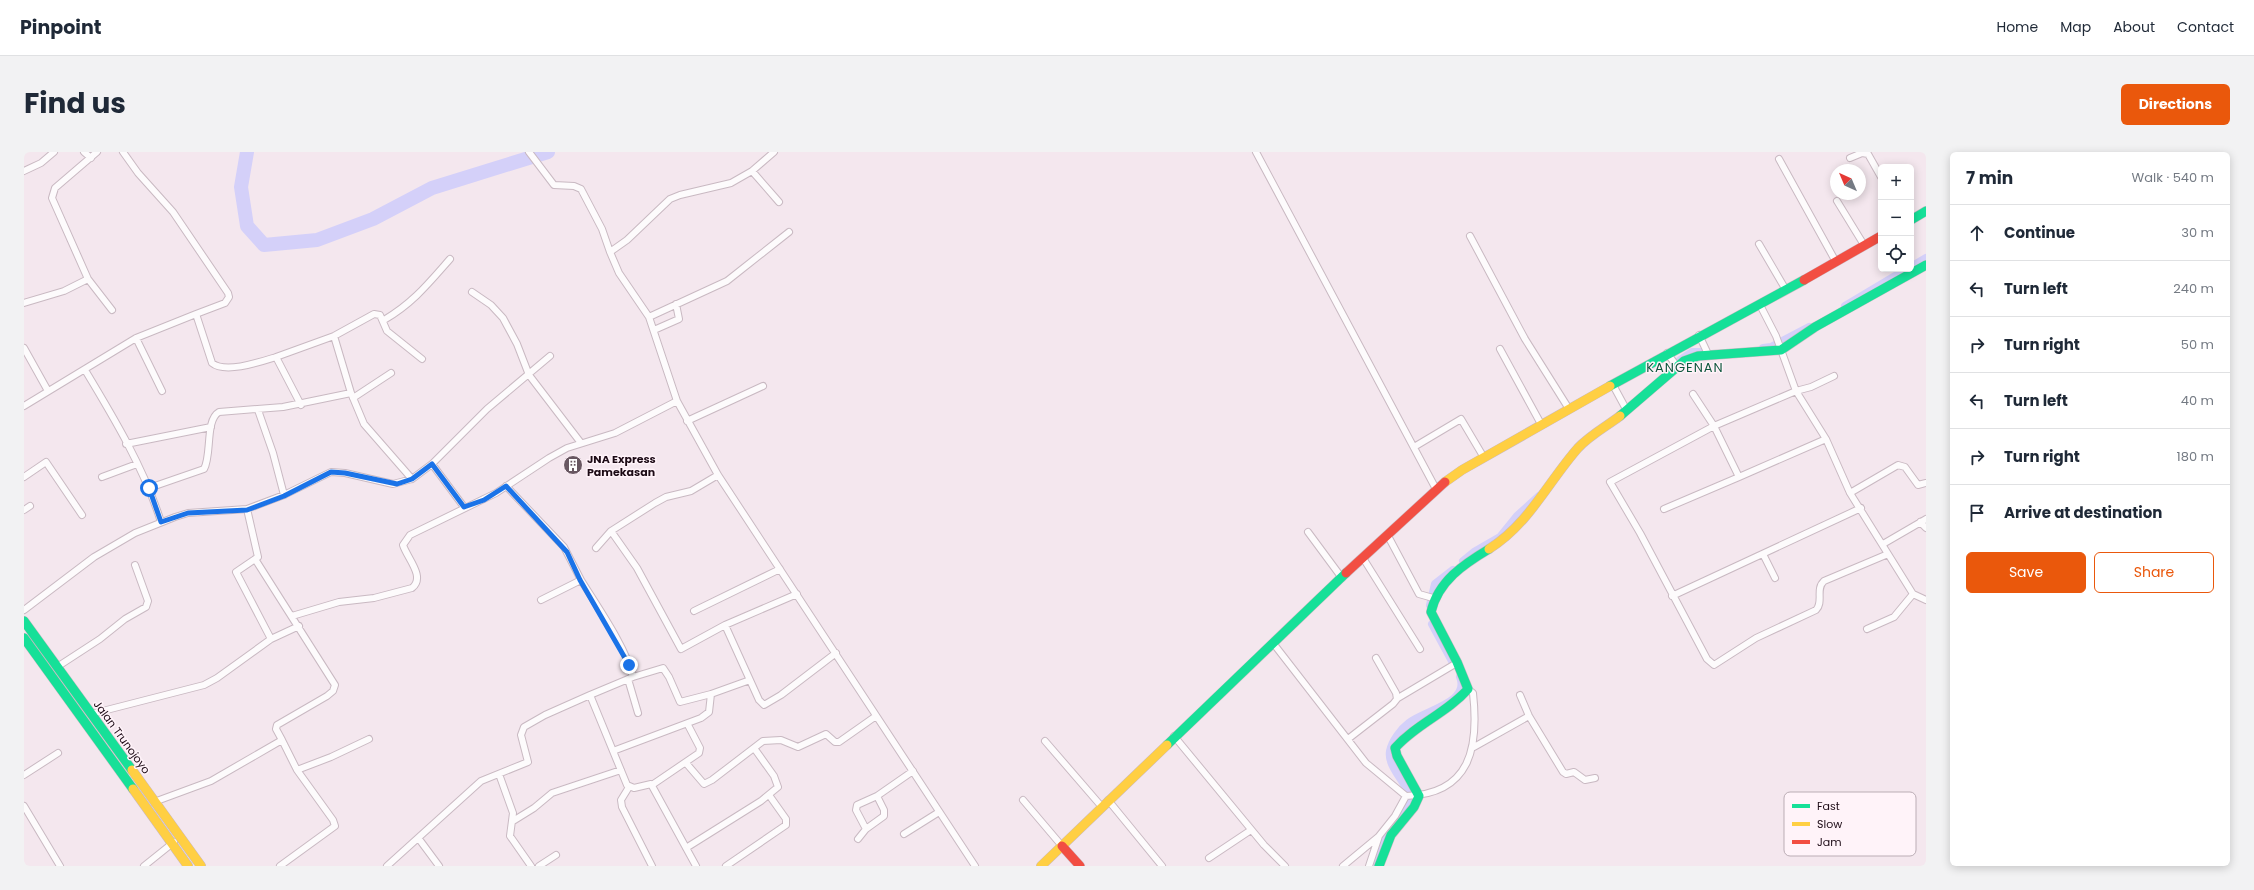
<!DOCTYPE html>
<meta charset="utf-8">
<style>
:root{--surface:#fff;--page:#f2f2f3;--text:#1f2937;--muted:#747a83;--line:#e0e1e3;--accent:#ea580c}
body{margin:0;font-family:Poppins,sans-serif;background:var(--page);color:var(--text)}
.controls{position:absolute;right:12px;top:12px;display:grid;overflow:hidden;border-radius:6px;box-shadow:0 2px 10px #0003}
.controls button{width:36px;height:36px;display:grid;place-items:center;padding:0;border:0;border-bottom:1px solid var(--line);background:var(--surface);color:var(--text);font:20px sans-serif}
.compass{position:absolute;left:1806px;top:12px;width:36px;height:36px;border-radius:50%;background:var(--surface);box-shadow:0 2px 10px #0003;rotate:316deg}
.stop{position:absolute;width:12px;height:12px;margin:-9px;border:3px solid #1a73e8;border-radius:50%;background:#fff}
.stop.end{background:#1a73e8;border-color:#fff;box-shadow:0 1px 4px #0008}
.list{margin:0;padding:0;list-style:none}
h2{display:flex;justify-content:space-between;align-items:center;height:52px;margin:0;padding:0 16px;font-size:17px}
h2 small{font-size:13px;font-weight:400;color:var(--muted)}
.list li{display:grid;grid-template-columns:26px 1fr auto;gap:12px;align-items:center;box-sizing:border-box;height:56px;padding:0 16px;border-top:1px solid var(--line)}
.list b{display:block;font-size:15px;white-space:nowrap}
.list em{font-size:13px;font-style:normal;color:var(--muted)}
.actions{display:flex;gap:8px;padding:12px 16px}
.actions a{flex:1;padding:9px 0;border:1px solid var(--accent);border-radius:6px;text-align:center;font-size:14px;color:var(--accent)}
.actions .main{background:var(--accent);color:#fff}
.icon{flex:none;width:22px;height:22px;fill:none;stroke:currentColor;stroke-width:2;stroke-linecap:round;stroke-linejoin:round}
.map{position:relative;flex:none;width:1902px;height:714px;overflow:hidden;border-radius:6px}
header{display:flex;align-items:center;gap:24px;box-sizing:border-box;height:56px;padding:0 20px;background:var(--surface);border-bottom:1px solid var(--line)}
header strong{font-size:19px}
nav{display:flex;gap:22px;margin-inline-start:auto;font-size:14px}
.intro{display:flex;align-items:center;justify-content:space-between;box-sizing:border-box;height:96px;padding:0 24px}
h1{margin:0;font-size:28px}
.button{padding:10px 18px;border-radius:6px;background:var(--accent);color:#fff;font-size:14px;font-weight:700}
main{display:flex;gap:24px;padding:0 24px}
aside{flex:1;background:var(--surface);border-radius:6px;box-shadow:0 2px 10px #0003}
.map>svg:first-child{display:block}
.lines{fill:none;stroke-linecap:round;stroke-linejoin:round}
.canal{stroke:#d4d0f9;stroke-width:8}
.river{stroke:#d4d0f9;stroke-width:14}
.street-casing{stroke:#c9b9c2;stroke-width:8}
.fast-casing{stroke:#c9b9c2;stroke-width:10}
.slow-casing{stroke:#c9b9c2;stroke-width:10}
.jam-casing{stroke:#c9b9c2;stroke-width:10}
.street{stroke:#fdfbfc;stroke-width:6}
.fast{stroke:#16e098;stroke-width:9}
.slow{stroke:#ffcf43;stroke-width:9}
.jam{stroke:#f24e42;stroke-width:9}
.route{stroke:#1a73e8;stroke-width:5}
.labels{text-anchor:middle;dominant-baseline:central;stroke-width:3;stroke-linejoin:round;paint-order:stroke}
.poi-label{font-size:11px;font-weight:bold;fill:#1c0a15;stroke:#fff3f9;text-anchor:start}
.street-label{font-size:11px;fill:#1c0a15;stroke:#fff3f9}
.quarter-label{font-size:13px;letter-spacing:1px;fill:#0f573e;stroke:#fff3f9}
.key{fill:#fff3f9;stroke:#bbadb5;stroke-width:1}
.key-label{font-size:11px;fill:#1c0a15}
</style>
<header>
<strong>Pinpoint</strong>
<nav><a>Home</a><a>Map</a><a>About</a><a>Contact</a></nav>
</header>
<div class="intro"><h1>Find us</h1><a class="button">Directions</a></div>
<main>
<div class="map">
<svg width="1902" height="714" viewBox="0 0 1902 714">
<rect width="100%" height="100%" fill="#f4e7ee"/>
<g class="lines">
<path class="canal" d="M1887,115l15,-9
M1821,154l62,-37
M1739,196l8,-1 38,-20
M1656,208l12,-8h14
M1439,409l11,-9 26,-15 17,-21 22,-20
M1406,453l5,-21 18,-14
M1408,472l20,37
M1351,714l9,-28 27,-37c-2,-17 -24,-33 -21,-50 2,-10 11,-22 19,-28 14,-12 62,-20 51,-46"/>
<path class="river" d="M223,0l-6,35 6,39 17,19 53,-5 56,-21 59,-31 116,-36"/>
<defs>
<path id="street" d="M60,0l7,6
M73,0l-42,36 -3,10 36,81 24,31
M99,0l15,21 35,39 55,81 1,4 -4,6 -29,11 16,49c13,11 48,-1 64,-6
M505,0l25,33 20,1 7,3 21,40 8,23
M750,0l-22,19 -21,12 -51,12 -10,4 -43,41 -17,12 9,21 30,44 28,84 41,74 257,391
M1232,0l180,337
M1826,6l12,-5 6,1 13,23
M1755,7l57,103
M0,19l17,-8 13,-11
M728,19l27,31
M1813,49l27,44
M1446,84l55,103 44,70
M1735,92l27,46
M448,140l19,13 12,13 14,26 12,31 52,68
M0,151l40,-12 24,-12
M1736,153l16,31 20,55 30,48 24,54 63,101 13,6
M625,165l78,-36 62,-49
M360,168c29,-17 44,-36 66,-61
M630,178l25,-11 -3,-15
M1675,183l9,19
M310,184l17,57
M112,186l26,53
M0,196l24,43
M1476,197l41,75
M1643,201l9,12
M61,218c29,48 59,98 76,152
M1810,224l-23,11 -15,4 -82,35 -104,56 30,51 67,126 7,6 42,-27 60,-28c8,-8 -1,-21 8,-29l64,-27
M1589,233l13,24
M329,246l38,-25
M277,253l-25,-48 58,-21 40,-22 6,1 7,16 35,28
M0,254l112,-68 60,-24
M234,258l15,43 11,42
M663,269l76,-35
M102,292l85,-17
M1390,295l47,-28 22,37
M408,312l32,43
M0,325l22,-15 36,53
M78,325l35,-13
M1715,325l87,-38
M482,334l58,61 17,33
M125,336l55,-19c8,-14 1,-49 15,-57l64,-5 68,-14 13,31 48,55
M1826,341l48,-28 7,2 13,18 8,-2
M223,357l11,48 -22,15 35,67
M1640,357l75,-32 -25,-51 -21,-32
M0,358l6,-4
M1896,370l6,6
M587,379l26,37 44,81 44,-24 72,-31
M1284,380l34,46
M1364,384l31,58 14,4
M1859,392l43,-25
M572,396l15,-17 44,-28 11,-6 25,-6 27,-16
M1739,402l12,24
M1339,406l57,91
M231,407l80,126 -2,6 -6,5 -50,29 -1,4 6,11
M1648,444l189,-88
M517,448l40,-20c16,26 45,67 52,97l-43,18 37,90 7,3 17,-4 45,82
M0,458l70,-53 41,-24 40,-16 13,-4 59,-4 37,-14 47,-23 14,1 48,11 19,-5 20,-15 55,-55 63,-53
M670,459l86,-42
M268,464l47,-14 35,-4 38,-10c14,-11 -5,-30 -9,-43l7,-10 86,-42 53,-35 18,-10 48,-15 62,-32
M701,473l34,75 5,5 17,-10 55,-42
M1843,477l27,-12 19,-23
M1249,491l93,120 40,33
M33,515l43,-28 25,-20 21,-12 2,-6 -13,-36
M609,525l30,-9 6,9 11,25 31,-8
M604,527l10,34
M1496,543l9,21 34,56 3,2 8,-2 11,8 10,-2
M1374,546l57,-34
M67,562l113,-29 13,-7 54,-39 28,-13
M1150,584l90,109 21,21
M1324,587l45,-35 4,-5 -1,-6 -20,-35
M1021,589l57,66
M1450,595l55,-31
M589,599l88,-33 8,-6 2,-18 39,-14
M662,611l18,21 8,-4 51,-39 18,-1 17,7 28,-13 9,8h4l37,-26
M475,622l14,39 -3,23 21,30
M0,623l34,-22
M628,633l47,-32 1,-5 -12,-23
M605,635l-8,13 1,7 30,59
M999,648l39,46
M1084,648l54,66
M130,650l57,-21 71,-41 15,30
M0,654l36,60
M489,669l21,-13 18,-15 69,-23
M842,677l-10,-19 1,-5 20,-9 36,-25
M880,682l35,-22
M395,687l20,27
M834,687l8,-10 18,-13v-6l-7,-14
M662,696l75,-47 17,-14 -4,-11 -20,-28
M1185,706l42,-28
M120,714l30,-24
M256,714l55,-40 -2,-6 -36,-50 34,-13 38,-18
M363,714l94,-85 47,-19 -7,-27 3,-8 21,-12 45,-20
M515,714l17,-11
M702,714l60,-41v-6l-17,-24
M1319,714l35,-29
M1345,714l10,-30 16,-20 11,-20c65,-2 73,-49 67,-103l-5,-4"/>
<path id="fast" d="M1887,68l15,-9
M1586,234l194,-106
M1596,264l64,-55 14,-5 83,-6 34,-23 111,-62
M0,469l108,149
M0,486l109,151
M1143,593l179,-172
M1355,714l12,-31 23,-28 5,-11 -22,-40 -2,-8c21,-24 52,-35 73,-59l-11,-27 -26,-50c7,-31 33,-48 58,-63"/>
<path id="slow" d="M1421,330l17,-12 148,-84
M1465,397c40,-25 59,-67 89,-101 12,-13 29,-22 42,-32
M108,618l69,96
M109,637l55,77
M1017,714l126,-121"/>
<path id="jam" d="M1780,128l77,-44
M1322,421l99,-91
M1038,694l18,20"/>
</defs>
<use href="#street" class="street-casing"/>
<use href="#fast" class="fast-casing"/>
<use href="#slow" class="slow-casing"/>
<use href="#jam" class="jam-casing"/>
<use href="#street" class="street"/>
<use href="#fast" class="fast"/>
<use href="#slow" class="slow"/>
<use href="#jam" class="jam"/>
</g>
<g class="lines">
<path class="route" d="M125,336l12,34 27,-9 59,-3 37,-14 47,-24 14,1 52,11 15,-5 20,-15 32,43 20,-7 22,-14 61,66 13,28 49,85"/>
</g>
<defs>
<symbol id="building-disc" viewBox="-11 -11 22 22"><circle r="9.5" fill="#685761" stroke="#fff3f9"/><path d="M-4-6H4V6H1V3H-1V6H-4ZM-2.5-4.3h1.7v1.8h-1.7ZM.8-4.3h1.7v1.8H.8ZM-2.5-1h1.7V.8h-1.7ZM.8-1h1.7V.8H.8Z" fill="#fff"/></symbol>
</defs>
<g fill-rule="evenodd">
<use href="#building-disc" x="538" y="302" width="22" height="22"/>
</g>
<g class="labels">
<g class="poi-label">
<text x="563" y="307">JNA Express<tspan x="563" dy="13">Pamekasan</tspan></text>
</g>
<g class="street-label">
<text transform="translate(98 585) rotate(54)">Jalan Trunojoyo</text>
</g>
<g class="quarter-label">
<text x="1661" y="215">KANGENAN</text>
</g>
</g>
<rect x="1760" y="640" width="132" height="64" rx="6" class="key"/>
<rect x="1768" y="652" width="18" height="4" fill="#16e098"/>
<rect x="1768" y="670" width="18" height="4" fill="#ffcf43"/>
<rect x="1768" y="688" width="18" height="4" fill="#f24e42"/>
<g class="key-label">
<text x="1793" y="658">Fast</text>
<text x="1793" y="676">Slow</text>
<text x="1793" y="694">Jam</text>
</g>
</svg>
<div class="controls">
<button>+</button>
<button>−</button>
<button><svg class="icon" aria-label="locate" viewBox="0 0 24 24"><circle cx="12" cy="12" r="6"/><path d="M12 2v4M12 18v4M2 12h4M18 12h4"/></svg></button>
</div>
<svg class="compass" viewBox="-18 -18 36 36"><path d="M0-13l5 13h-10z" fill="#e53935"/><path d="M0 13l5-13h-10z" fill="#747a83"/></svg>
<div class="stop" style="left:125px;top:336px"></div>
<div class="stop end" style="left:605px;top:513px"></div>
</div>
<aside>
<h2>7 min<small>Walk · 540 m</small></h2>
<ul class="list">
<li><svg class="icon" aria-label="ahead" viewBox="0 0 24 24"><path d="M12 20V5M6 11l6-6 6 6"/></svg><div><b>Continue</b></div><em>30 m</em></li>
<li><svg class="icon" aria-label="left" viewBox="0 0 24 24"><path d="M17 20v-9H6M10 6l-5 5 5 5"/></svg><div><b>Turn left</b></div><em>240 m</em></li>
<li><svg class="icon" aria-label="right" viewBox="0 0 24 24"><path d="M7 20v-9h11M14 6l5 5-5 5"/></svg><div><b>Turn right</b></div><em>50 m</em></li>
<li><svg class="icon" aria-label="left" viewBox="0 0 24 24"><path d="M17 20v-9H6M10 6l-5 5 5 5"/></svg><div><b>Turn left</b></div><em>40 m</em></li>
<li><svg class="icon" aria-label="right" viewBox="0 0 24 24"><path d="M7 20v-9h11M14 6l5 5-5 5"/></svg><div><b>Turn right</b></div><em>180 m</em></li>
<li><svg class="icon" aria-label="arrive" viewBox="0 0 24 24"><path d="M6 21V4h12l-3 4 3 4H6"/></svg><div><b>Arrive at destination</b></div></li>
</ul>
<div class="actions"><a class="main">Save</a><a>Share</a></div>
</aside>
</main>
